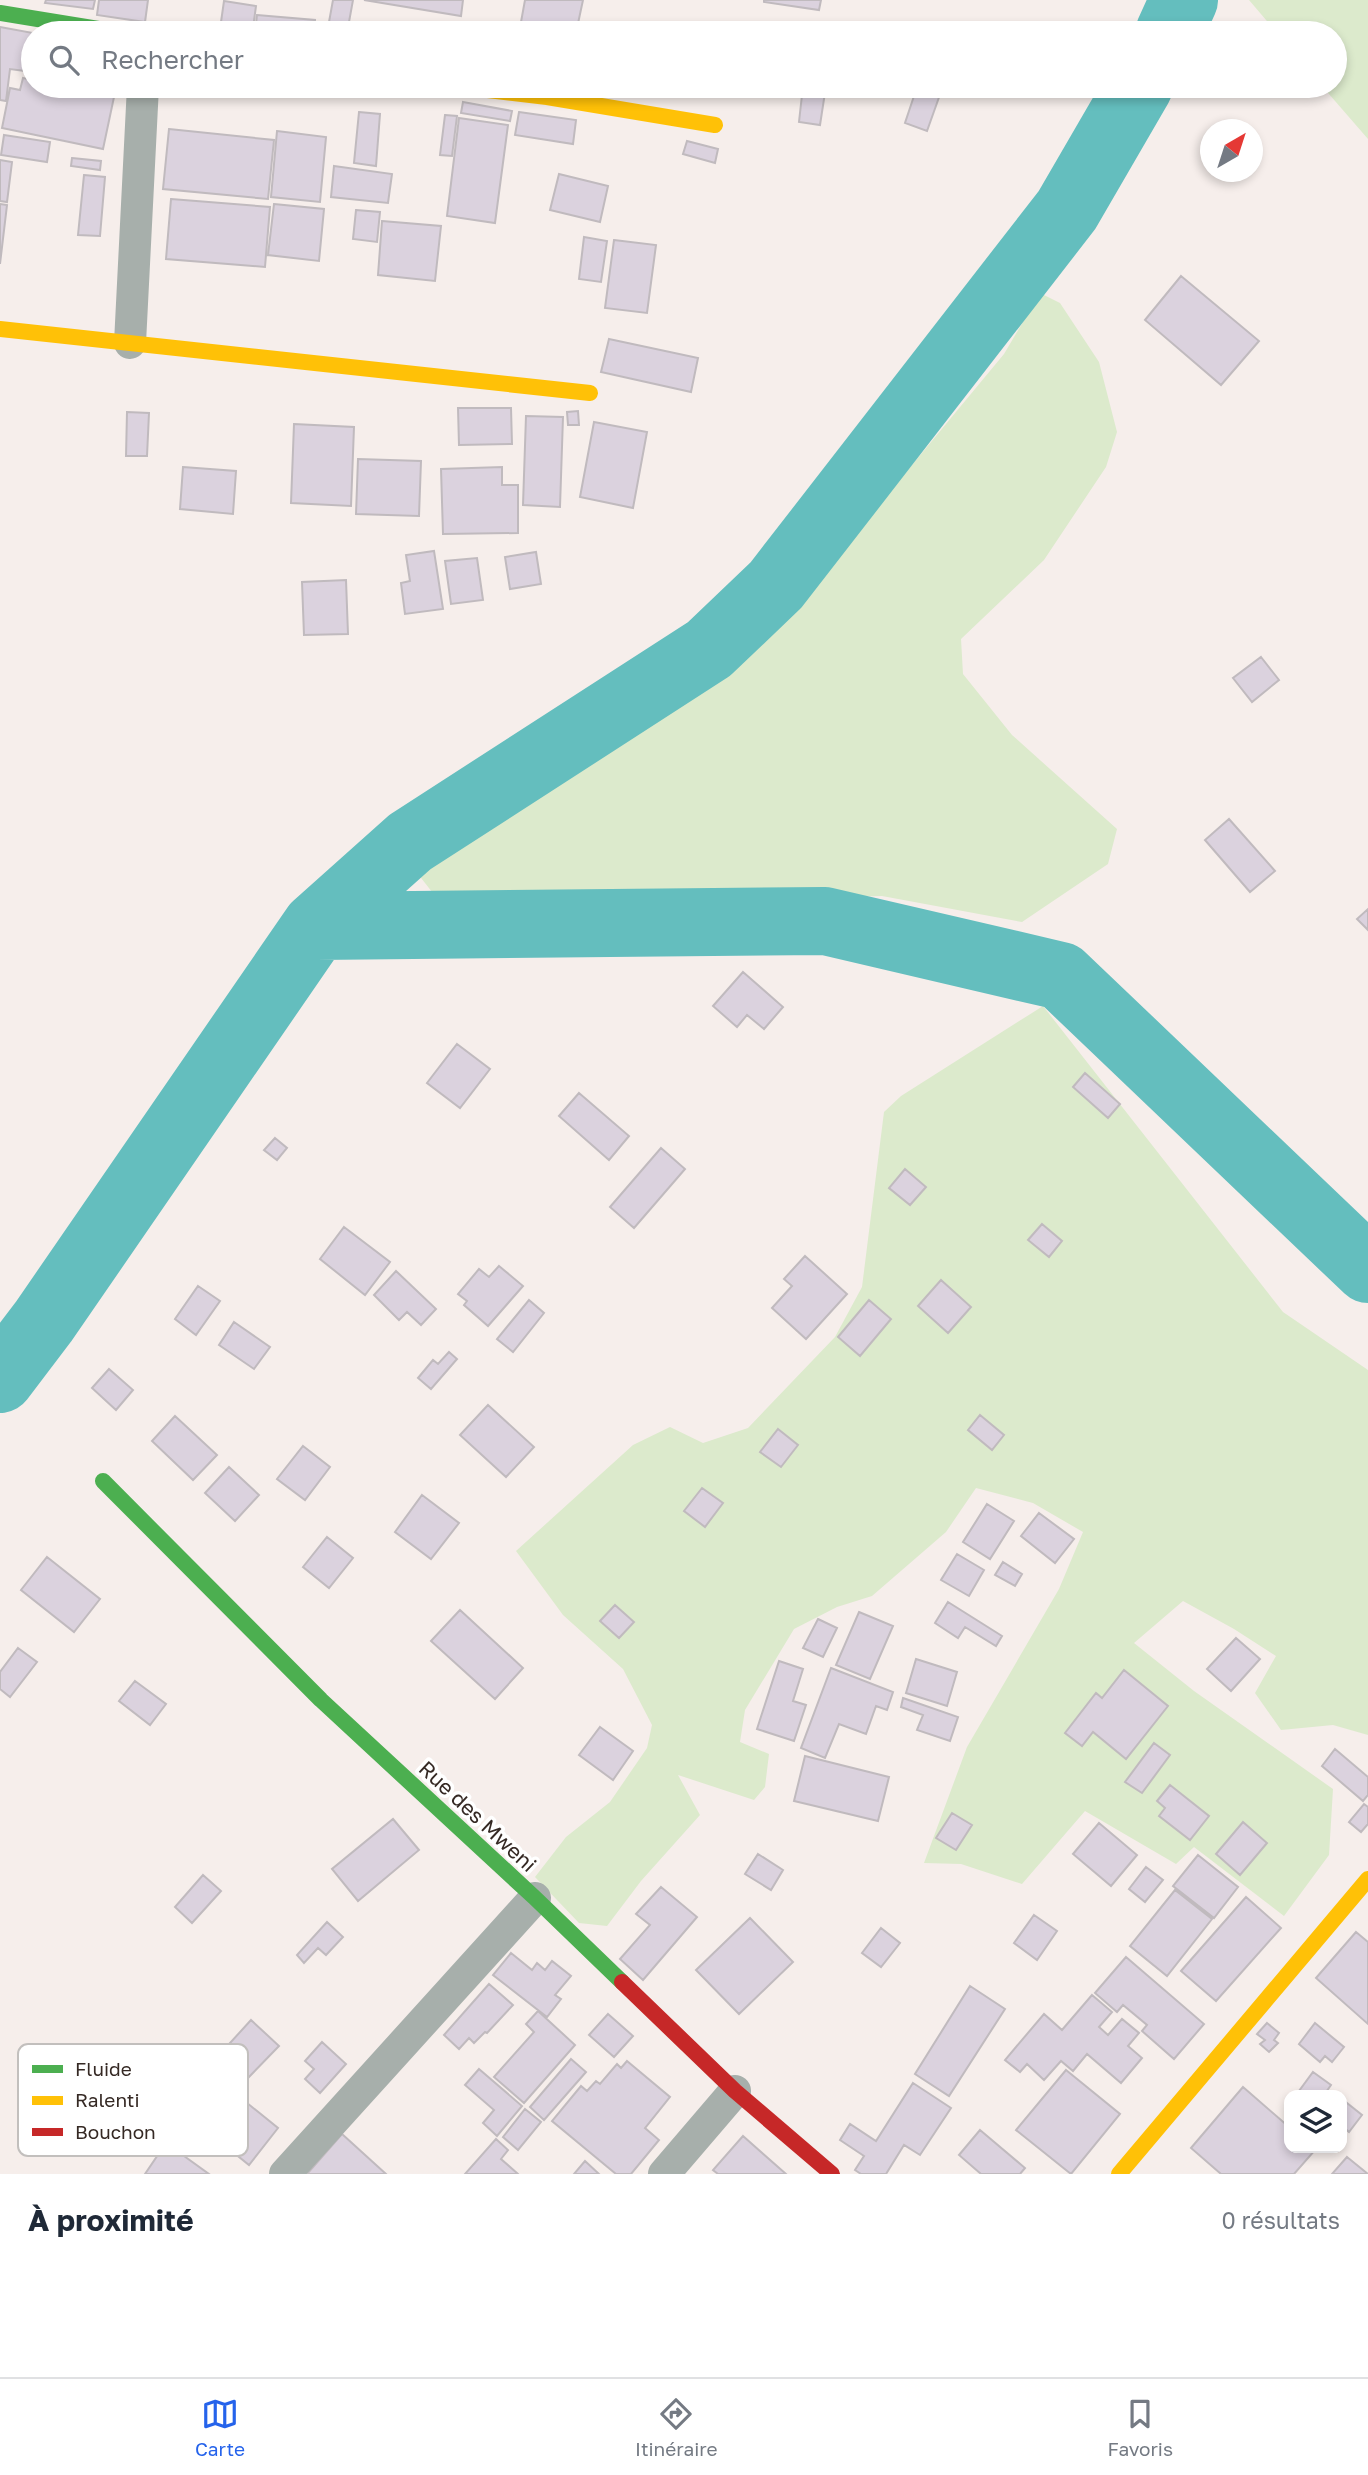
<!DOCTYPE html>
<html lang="fr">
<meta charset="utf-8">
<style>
:root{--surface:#fff;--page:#f2f2f3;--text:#1f2937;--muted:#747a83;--line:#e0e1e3;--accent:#2563eb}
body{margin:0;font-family:"Golos Text",sans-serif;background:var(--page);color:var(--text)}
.controls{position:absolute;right:21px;bottom:21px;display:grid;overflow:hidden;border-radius:14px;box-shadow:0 4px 10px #0003}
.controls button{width:63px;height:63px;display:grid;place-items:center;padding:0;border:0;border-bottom:2px solid var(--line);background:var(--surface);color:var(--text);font:35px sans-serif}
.compass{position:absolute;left:1200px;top:119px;width:63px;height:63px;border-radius:50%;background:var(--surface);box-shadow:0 4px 10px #0003;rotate:39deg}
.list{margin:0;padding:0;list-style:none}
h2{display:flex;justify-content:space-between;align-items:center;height:91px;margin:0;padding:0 28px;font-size:30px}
h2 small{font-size:23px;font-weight:400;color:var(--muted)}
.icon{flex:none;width:38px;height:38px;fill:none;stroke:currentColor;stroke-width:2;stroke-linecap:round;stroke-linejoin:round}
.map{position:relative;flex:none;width:1368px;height:2174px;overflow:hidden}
.search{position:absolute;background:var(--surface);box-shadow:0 4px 10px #0003;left:21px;right:21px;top:21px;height:77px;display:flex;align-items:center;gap:18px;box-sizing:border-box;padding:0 24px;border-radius:38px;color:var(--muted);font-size:26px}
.sheet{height:203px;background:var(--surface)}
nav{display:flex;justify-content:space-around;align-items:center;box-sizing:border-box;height:98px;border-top:2px solid var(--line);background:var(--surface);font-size:19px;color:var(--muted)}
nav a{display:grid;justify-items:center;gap:4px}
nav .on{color:var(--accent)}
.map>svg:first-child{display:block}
.green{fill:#dceacc}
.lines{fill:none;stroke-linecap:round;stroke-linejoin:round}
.river{stroke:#64bebe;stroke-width:68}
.building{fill:#dbd2de;stroke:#c0babe;stroke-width:2}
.street{stroke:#a7afab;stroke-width:32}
.fast{stroke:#4caf50;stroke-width:16}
.slow{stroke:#ffc107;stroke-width:16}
.jam{stroke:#c62828;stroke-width:16}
.labels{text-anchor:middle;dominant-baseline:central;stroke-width:7;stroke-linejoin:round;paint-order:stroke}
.street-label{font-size:21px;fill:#352924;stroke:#fff}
.key{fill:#fff;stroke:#c2bfbd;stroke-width:2}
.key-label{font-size:19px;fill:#352924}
</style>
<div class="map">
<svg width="1368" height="2174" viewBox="0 0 1368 2174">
<rect width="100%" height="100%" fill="#f6eeeb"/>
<path class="green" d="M1249,0h119v139l-46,-53h13v-53h-58z
M1040,293l20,10 39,59 18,70 -11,35 -62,93 -83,79 2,35 49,61 105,94 -9,35 -86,58 -140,-26 -414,10 -32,-9 -22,-28 308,-197 64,-55 218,-263z
M1043,1006l240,306 85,58v365l-35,-10 -52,5 -26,-37 21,-37 -42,-27 -51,-28 -49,42 60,48 139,98 -4,66 -45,61 -90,-69 -18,17 -91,-53 -63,73 -61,-20 -37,-1 43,-116 92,-158 24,-57 -50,-29 -57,-15 -30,44 -74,64 -35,11 -43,22 -49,81 -5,32 29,12 -4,33 -11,13 -76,-25 22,40 -59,66 -34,45 -28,-3 -44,-46 31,-40 44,-35 37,-54 5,-23 -29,-56 -60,-54 -47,-64 117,-106 37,-18 33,16 45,-15 87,-91 27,-50 22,-175 17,-16z"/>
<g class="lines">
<path class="river" d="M1169,33l15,-33
M316,926l509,-5 236,55 307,293
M0,1379l44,-58 272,-395 94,-84 299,-193 67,-64 291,-375 72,-124"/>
</g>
<path class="building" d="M46,0h49l-2,9 -48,-6z
M99,0h49l-3,22 -48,-7z
M333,0h20l-6,33h-20z
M364,0h99l-2,16z
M525,0h58l-7,33h-57z
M764,0h57l-2,10 -55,-8z
M224,1l32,5 -3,22 -32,-6z
M257,15l58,5 -1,13h-59z
M0,27l33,6v39l-23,-3 -4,32 -6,-1z
M23,78l10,2v6h26l55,11 -11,52 -101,-21 8,-40 10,2z
M803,86h23l-6,39 -21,-3z
M894,86h49l-16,45 -22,-8 10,-30z
M463,102l49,9 -2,10 -49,-8z
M359,112l21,2 -4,52 -22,-3z
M519,112l57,8 -3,24 -58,-9z
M445,115l12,1 -5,40 -12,-1z
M459,118l49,7 -13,98 -48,-7z
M169,129l105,11 -6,59 -105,-10z
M277,131l49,6 -6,65 -49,-5z
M4,135l46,7 -3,20 -46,-7z
M687,141l31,8 -3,14 -32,-9z
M72,158l29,3 -1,9 -29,-4z
M0,160l12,2 -5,40 -7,-1z
M334,166l58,8 -4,29 -57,-6z
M559,174l49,12 -8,36 -50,-12z
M84,175l21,2 -5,59 -22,-1z
M171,199l99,8 -5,60 -99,-8z
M0,204l7,1 -7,59z
M274,204l50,5 -5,52 -51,-6z
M356,210l24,2 -3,30 -24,-3z
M382,221l59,5 -6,55 -57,-6z
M584,237l23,4 -6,41 -22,-3z
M614,240l42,5 -9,68 -42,-5z
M1181,276l78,65 -38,44 -76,-65z
M609,339l89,19 -7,34 -90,-20z
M458,408h53l1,36 -53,1z
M578,411l1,14h-11l-1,-13z
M127,412l22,1 -2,43h-21z
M526,416l37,1 -3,90 -37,-2z
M594,422l53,10 -14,76 -53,-11z
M294,424l60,3 -3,79 -60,-3z
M358,459l63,2 -2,55 -63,-2z
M183,467l53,4 -3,43 -53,-5z
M502,467v18h16v48l-75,1 -2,-65z
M434,551l9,58 -38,5 -4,-31 9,-2 -4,-26z
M536,552l5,32 -31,5 -5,-32z
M477,558l6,42 -32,4 -6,-43z
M346,580l2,54 -44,1 -2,-53z
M1261,657l18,23 -27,22 -19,-24z
M1229,819l46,52 -25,21 -45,-52z
M1368,909v21l-11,-11z
M743,972l40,35 -19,22 -17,-14 -10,12 -24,-21z
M457,1044l33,25 -30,39 -33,-25z
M1085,1073l35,31 -12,14 -35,-31z
M579,1093l50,43 -20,24 -50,-44z
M275,1138l12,10 -10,12 -13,-10z
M661,1148l24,21 -51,59 -24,-21z
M905,1169l21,18 -16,18 -21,-17z
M1042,1224l20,17 -13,16 -21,-17z
M344,1227l46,35 -25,33 -45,-36z
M805,1256l42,38 -41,45 -34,-31 20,-22 -8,-7z
M499,1266l24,20 -35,40 -24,-21 3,-4 -9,-7 21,-25 10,8z
M396,1271l40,38 -15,16 -14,-13 -8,8 -25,-25z
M941,1280l30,27 -23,26 -30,-27z
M198,1286l22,15 -24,34 -21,-16z
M529,1300l15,13 -31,39 -16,-13z
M869,1300l22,19 -31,37 -22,-19z
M234,1322l36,25 -16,22 -35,-24z
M449,1352l8,7 -26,30 -13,-11 15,-18 5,4z
M109,1369l24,21 -17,20 -24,-22z
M488,1405l46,42 -28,30 -46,-42z
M980,1415l24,20 -12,15 -24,-20z
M175,1416l42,39 -24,25 -41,-39z
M778,1429l20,16 -17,22 -21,-15z
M303,1446l27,21 -25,33 -28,-21z
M229,1467l30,28 -24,26 -30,-28z
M702,1488l21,15 -18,24 -21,-16z
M422,1495l37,28 -28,36 -36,-27z
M987,1504l27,17 -24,38 -27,-17z
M1039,1513l35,26 -19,24 -34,-27z
M327,1537l26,21 -24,30 -26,-21z
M957,1554l27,16 -15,26 -28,-16z
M47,1557l53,42 -26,33 -53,-42z
M1003,1562l19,12 -7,12 -20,-11z
M948,1602l54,34 -6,10 -31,-19 -7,11 -23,-15z
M615,1605l19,17 -15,16 -19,-17z
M460,1610l63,58 -28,31 -64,-58z
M859,1612l34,14 -23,53 -34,-14z
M818,1619l19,9 -14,29 -20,-9z
M1236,1638l24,21 -29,32 -24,-22z
M18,1648l19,14 -27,35 -10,-8v-17z
M916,1659l41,13 -10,34 -41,-13z
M779,1661l24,8 -10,32 13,4 -12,36 -37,-12z
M831,1668l62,24 -6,18 -11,-4 -10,28 -27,-10 -14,34 -24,-10z
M1124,1670l44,36 -42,53 -33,-27 -11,14 -17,-13 31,-40 6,5z
M135,1681l31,23 -16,21 -31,-24z
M903,1698l55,19 -8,24 -33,-11 6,-15 -22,-8z
M600,1727l33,24 -20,29 -34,-25z
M1154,1743l16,12 -28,38 -17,-11z
M1335,1749l33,28v18l-5,6 -41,-35z
M805,1756l84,21 -11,44 -84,-20z
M1170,1785l39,31 -19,24 -31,-24 6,-8 -8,-7z
M1364,1804l4,3v17l-7,8 -12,-10z
M952,1813l20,12 -16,25 -20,-12z
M393,1819l26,31 -61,51 -26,-32z
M1243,1822l24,21 -27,32 -24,-21z
M1099,1823l38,32 -26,31 -38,-32z
M758,1854l25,16 -12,20 -26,-16z
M1198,1855l40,32 -24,31 -41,-32z
M1146,1867l17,13 -18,22 -16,-13z
M203,1875l18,16 -29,32 -17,-16z
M661,1887l36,30 -54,63 -23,-21 30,-34 -14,-11z
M1175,1890l37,29 -45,57 -37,-30z
M1246,1897l35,31 -65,73 -35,-30z
M1034,1915l23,16 -20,29 -23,-17z
M750,1918l43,44 -54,52 -43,-44z
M327,1922l16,15 -17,18 -8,-7 -14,15 -7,-8z
M881,1928l19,15 -19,24 -19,-14z
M1356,1932l12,10v82l-52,-46z
M511,1953l21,17 5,-7 8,7 7,-9 19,15 -16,19 6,4 -14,18 -54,-42z
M1126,1957l78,67 -30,35 -32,-28 5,-6 -24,-20 -6,7 -22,-19z
M489,1984l24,21 -26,28 -2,-1 -11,11 -5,-5 -10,11 -15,-14z
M970,1986l35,23 -56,87 -34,-22z
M1092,1995l20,17 -13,15 9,8 14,-16 17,14 -11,13 14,12 -21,25 -34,-29 -14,17 -12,-10 -17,19 -17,-16 -7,8 -15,-12 39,-46 18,16z
M538,2011l37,34 -51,58 -30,-26 40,-45 -8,-8z
M608,2014l25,22 -19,21 -25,-22z
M251,2020l28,26 -32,33 -27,-25z
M1267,2023l12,10 -5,7 4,3 -9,9 -9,-8 5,-4 -8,-6z
M1315,2023l29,24 -12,15 -7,-6 -5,6 -21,-18z
M322,2042l24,22 -26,29 -15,-14 9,-10 -9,-8z
M571,2059l15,13 -42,48 -14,-13z
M627,2061l43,36 -25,31 14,12 -28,34h-15l-64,-53 29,-35 6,5 9,-10 4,3 17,-20 4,4z
M479,2069l43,37 -25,30 -14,-13 11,-13 -29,-25z
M1066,2070l54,44 -49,60 -55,-44z
M1313,2072l18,13 -7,10h-19l-6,-4z
M210,2073l68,55 -29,37 -69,-56z
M913,2083l38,25 -31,47 -16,-10 -18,29h-25l-6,-4 9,-14 -24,-16 10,-16 26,17z
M1243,2087l46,40v21l27,1 -22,25h-73l-30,-26z
M1342,2099l20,16 -13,17 -7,-6z
M525,2109l16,13 -23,28 -15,-13z
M980,2130l45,38 -5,6h-39l-22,-19z
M342,2134l44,40h-79z
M743,2136l43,38h-68l-5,-4z
M496,2139l12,11 -7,9 17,15h-53z
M166,2143l43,31h-64z
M1347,2157l21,17h-36z
M585,2161l14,13h-25z"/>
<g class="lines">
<path class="street" d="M130,343l13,-257
M285,2174l250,-276
M664,2174l71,-83"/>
<path class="fast" d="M0,13l123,20
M103,1481l218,219 214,198 87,84"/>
<path class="slow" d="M454,86l93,11 168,28
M0,329l590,64
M1119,2174l249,-295"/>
<path class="jam" d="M622,1982l113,109 97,83"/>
</g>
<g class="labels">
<g class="street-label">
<text transform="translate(478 1816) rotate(43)">Rue des Mweni</text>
</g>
</g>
<rect x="18" y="2044" width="230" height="112" rx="10" class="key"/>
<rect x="32" y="2065" width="31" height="8" fill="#4caf50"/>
<rect x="32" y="2096" width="31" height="9" fill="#ffc107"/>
<rect x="32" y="2128" width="31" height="8" fill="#c62828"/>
<g class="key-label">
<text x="75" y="2076">Fluide</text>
<text x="75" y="2107">Ralenti</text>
<text x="75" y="2139">Bouchon</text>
</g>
</svg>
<div class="controls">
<button><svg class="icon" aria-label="layers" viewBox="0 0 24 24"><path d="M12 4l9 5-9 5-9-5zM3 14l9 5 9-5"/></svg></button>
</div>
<svg class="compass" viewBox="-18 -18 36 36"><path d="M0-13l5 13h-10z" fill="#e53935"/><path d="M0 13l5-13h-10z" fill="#747a83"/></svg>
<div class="search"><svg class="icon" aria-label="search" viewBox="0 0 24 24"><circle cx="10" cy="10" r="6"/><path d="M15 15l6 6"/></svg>Rechercher</div>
</div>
<section class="sheet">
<h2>À proximité<small>0 résultats</small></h2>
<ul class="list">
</ul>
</section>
<nav>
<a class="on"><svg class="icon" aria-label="map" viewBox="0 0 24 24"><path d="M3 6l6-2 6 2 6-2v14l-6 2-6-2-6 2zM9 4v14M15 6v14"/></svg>Carte</a>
<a><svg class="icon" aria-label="directions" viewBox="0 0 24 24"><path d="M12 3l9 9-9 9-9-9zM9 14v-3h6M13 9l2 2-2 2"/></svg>Itinéraire</a>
<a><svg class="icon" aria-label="saved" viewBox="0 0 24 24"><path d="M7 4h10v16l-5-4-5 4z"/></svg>Favoris</a>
</nav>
